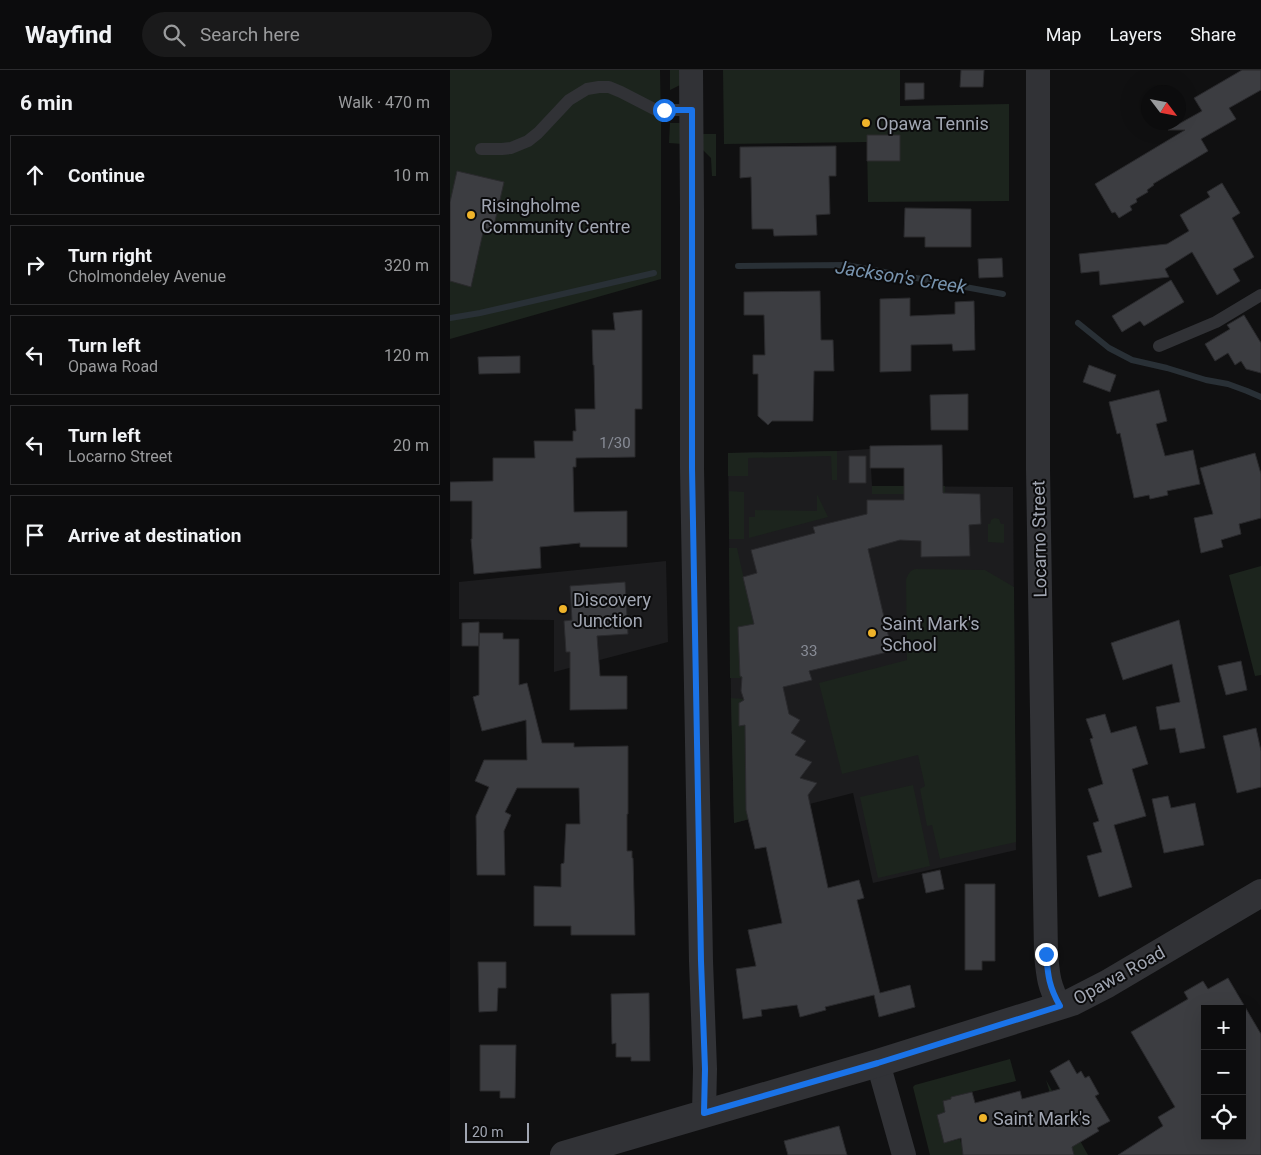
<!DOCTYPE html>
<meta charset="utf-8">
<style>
:root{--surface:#0c0c0d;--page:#1a1a1b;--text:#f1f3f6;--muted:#9a9b9d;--line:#2c2c2e}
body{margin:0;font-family:Roboto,sans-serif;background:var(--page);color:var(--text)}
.controls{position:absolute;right:15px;bottom:15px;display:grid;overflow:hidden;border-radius:0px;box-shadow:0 5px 20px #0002}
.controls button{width:45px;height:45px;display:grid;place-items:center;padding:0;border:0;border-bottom:1px solid var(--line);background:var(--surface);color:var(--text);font:25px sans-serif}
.compass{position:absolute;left:691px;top:15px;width:45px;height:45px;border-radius:50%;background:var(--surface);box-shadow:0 5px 20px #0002;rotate:122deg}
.scale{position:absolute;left:15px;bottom:12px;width:64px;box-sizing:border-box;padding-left:5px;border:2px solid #a1a6b2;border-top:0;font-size:14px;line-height:18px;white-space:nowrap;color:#a1a6b2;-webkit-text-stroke:4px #0b0b0c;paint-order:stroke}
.stop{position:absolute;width:15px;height:15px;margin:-11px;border:4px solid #1a73e8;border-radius:50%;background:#fff}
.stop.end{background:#1a73e8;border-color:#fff;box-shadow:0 1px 5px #0008}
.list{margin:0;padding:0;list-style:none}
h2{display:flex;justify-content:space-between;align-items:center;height:65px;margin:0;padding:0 20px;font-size:21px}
h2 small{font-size:16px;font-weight:400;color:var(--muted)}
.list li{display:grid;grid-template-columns:32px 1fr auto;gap:15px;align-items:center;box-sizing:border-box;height:80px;margin:0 10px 10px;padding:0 10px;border:1px solid var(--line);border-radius:0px}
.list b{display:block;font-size:19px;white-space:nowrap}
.list p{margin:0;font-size:16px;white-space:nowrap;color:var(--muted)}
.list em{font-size:16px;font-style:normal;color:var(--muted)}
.icon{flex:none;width:28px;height:28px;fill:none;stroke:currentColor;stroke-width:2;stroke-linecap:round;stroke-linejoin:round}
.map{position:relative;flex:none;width:811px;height:1085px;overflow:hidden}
header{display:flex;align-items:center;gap:30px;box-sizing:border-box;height:70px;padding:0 25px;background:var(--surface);border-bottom:1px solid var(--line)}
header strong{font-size:24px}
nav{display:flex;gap:28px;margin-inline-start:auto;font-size:18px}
.search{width:350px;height:45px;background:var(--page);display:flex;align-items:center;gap:12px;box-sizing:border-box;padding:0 18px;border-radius:28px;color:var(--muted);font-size:19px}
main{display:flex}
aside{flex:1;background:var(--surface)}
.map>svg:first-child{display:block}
.built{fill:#1c1c1e}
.green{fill:#1c241d}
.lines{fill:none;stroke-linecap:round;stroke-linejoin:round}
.stream{stroke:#293036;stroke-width:6}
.building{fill:#3c3d41;stroke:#2a2a2d;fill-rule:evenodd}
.service{stroke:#313236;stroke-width:12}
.minor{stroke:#313236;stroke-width:24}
.tertiary{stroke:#313236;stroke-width:28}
.route{stroke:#1a73e8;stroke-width:6}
.poi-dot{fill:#efb32a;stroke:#0b0b0c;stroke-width:2}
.labels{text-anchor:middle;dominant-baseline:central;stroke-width:4;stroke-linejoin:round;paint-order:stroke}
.number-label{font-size:15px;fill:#888c96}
.poi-label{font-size:18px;fill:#a1a6b2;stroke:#0b0b0c;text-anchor:start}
.street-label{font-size:18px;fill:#a1a6b2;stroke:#0b0b0c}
.water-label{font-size:19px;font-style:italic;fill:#7793ae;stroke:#0b0b0c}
</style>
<header>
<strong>Wayfind</strong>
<div class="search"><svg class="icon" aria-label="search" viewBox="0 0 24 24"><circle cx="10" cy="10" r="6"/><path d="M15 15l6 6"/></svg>Search here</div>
<nav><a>Map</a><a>Layers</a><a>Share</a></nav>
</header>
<main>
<aside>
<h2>6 min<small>Walk · 470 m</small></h2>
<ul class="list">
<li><svg class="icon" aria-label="ahead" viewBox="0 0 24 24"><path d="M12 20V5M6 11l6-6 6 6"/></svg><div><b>Continue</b></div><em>10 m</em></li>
<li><svg class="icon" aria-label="right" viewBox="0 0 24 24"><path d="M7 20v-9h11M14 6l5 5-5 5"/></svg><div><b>Turn right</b><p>Cholmondeley Avenue</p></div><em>320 m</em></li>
<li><svg class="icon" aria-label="left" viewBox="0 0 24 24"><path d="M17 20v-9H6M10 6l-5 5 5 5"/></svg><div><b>Turn left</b><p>Opawa Road</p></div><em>120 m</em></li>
<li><svg class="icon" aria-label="left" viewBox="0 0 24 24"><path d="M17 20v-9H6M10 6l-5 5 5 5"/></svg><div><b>Turn left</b><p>Locarno Street</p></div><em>20 m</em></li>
<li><svg class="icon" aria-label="arrive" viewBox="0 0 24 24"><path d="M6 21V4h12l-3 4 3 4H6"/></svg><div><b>Arrive at destination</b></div></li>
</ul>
</aside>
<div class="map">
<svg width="811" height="1085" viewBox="0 0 811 1085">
<rect width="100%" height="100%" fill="#101011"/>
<path class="built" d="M420,379l2,37 141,1 3,363 -143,33 -20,-90 -119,30 -3,-125 -3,-245 109,-2z
M216,491l2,81 -114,30v-52l-95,-1v-37z"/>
<path class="green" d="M0,0h210l1,53v156l-211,60z
M220,0h12v14l-12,6z
M273,0h177v36l109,-2v97l-141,1 -1,-60 -143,2z
M220,53h13v21l-14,-1z
M252,64h14v42h-4l-1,-18 -9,-9z
M387,381v29h-5l-1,-24 -83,2v18h-20v-23z
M422,416h73v8h-73z
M279,421l15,1v47h-15z
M367,424l11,23 -79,21v-21h6v-7l62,1z
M545,448l4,1 2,5h3v19l-16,-1v-18h2l1,-4z
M279,478h8l17,76 -16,4 6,50h-14z
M811,496v109l-6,1 -26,-101z
M466,499l69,1 29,17 2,255 -76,17 -8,-34 -5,1 -7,-37 5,-3 -7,-31 -76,19 -23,-91 88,-23 -1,-80c2,-6 4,-10 10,-11z
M281,628l13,1 -5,4v22h6l1,82 23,7 -35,9z
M463,715l17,81 -52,12 -18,-81z
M560,989l6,22 -65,16v2l-8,2 2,11 -8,3 7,28 16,-4 2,8 20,8h-52l-17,-68 2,-2z
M596,1010l42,75h-14l-21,-52z"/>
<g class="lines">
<path class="stream" d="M288,196l108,-1 157,29
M0,248l30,-5 174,-40
M628,253l31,25 23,12 35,8 39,12 22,4 19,7 14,6"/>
</g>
<path class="building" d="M511,0h23l-1,17h-23z
M792,0h19v20l-32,18 7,11 -35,20 7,12 -55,33 1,1 -7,5 1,2 -12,7 1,3 -7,4 2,4 -13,8 -4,-6 -3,1 -17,-29 90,-54h-17l34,-19 -8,-13z
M455,13h19v16l-19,1z
M417,65h33v26h-33z
M386,76v30h-7l1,38 -14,1 1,20 -43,1 -1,-7h-21l-1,-52 -11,1v-31z
M7,101l47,11 -11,48 -9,-2 -13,59 -21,-6v-79z
M772,113l18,30 -8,5 22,39 -21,12 7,12 -23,14 -25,-43 -27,17 4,8 -69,8 -1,-14 -18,2 -2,-19 88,-10 22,-13 -9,-16 30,-18 -3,-5z
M455,138l66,1v38h-46v-10h-21z
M552,188l1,19 -24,1 -1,-19z
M721,210l13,22 -40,24 -4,-5 -18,11 -10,-16z
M370,221l1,49h12l1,31h-20l-1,50h-41l-4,4 -10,-9v-42h-5v-19h12l-1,-40h-20v-23z
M460,228v18l45,-2v-12l19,-1 1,49 -22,1 -1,-7 -41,1v26l-31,1v-73z
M192,240v99h-7v48l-59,1v9h-3l1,45 53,-1v36h-47v-4l-40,4 1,21 -67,6 -3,-35h1v-38h-22v-19l43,-1v-23h42l-1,-17h39v-10h3l-1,-22h20l-1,-44h-1l-1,-35h23l-2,-17z
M794,245l17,28v30l-15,-4 -5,-8 -6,4 -7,-12 -13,8 -10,-17 25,-15 -3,-4z
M70,286v17l-41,1 -1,-17z
M639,295l27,10 -6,17 -27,-10z
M709,320l8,31 -11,3 9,32 28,-6 7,34 -33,7 1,4 -18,4 -1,-4 -15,3 -14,-65 -3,1 -8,-32z
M518,324v36h-37l-1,-35z
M492,375l1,48 37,1 1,30 -12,1 1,31 -49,1v-16l-21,-1 -32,9 24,102 -83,20 3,9 -29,7 6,27 11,6 -9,13 15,8 -11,14 17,7 -12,16 17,5 -9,12 20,93 31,-8 5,18 -7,2 23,93 30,-8 5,22 -36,10 -5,-22 -49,12 1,3 -26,7 -3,-12 -36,5 1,6 -19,3 -7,-50 20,-3 -8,-36 34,-7 -16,-76 -11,2 -9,-39 -1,-85 -6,1v-23l5,-3 -3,-9 1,-14 -2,-1 -2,-49 16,-3 -11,-47 14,-4 -6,-23 64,-17 -2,-6 54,-13v-14h37v-32h-34v-22z
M805,383l6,21v44l-22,6 2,10 -20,6 2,7 -22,6 -7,-35 19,-4 -13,-46z
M399,386h17v27h-17z
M175,512l3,52 -31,2 3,40h27v33l-57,1v-58h-4l-2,-31 8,-1 -2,-34z
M729,550l26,128 -25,5 -5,-25 -15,2 -4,-23 24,-5 -8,-38 -49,16 -12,-37z
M29,552v24h-17v-23z
M29,563h24v6h16v46l8,-2 15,60h32v4l54,-1v68h-1v37h5v7h1l2,77h-64v-9h-37v-40l27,1v-23l3,-1 2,-39h14l-1,-36h-62l-12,24 6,3 -7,16 1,44h-28l-1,-59 13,-29 -14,-6 9,-21h43l-1,-40 -44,11 -9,-34 6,-2z
M791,591l6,29 -21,5 -8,-29z
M655,644l6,19 25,-7 12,38 -16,5 14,47 -32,9 18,62 -33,10 -12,-41 15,-4 -9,-29 6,-2 -11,-32 15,-5 -13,-45 3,-1 -7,-19z
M806,658l5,23v36l-24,6 -14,-57z
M718,726l3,12 24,-5 9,42 -40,8 -12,-54z
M490,800l4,19 -18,4 -4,-19z
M515,814h30v77h-13v9h-17z
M28,892h28v26h-8l-1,23 -18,1z
M778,908l33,56v121h-143l45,-29 -5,-9 17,-10 -44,-75 57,-33 -4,-7 19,-11 5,8zM755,939h37v127h-37z
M199,923l1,68h-19v-4h-15v-14l-4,1 -1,-50z
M30,975h36l-1,53h-15v-7h-20z
M619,990l8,14 4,-3 4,7 4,-2 10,18 -4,2 15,25 -13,7 2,3 -27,16 2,8h-111l-2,-17 -17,5 -7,-28 8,-3 -2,-11 8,-2v-2l21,-5 3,11 45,-12 2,8 38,-10 -10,-18z
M389,1056l8,29h-59l-4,-14z"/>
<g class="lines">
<path class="service" d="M31,79h21l9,-1 17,-7 10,-8 31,-33 18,-11 12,-2h10l12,5 35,18h36
M709,276l57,-24 45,-27"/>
<path class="minor" d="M241,0l1,139v259l9,493 4,108 -1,44
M588,0v400l8,484c2,22 3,33 14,52
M428,993l26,92"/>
<path class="tertiary" d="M114,1085l314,-92 194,-61 35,-18 154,-91"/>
</g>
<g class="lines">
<path class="route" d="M214,40h28v358l9,493 4,108 -1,44 174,-50 182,-57c-11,-19 -12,-30 -14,-52"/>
</g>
<g class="poi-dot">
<circle cx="416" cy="53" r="5"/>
<circle cx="21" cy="145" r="5"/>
<circle cx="113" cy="539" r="5"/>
<circle cx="422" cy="563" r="5"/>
<circle cx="533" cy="1048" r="5"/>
</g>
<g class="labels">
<g class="number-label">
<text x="165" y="373">1/30</text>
<text x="359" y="581">33</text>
</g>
<g class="poi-label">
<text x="426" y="53">Opawa Tennis</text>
<text x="31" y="135">Risingholme<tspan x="31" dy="21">Community Centre</tspan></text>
<text x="123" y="529">Discovery<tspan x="123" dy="21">Junction</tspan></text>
<text x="432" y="553">Saint Mark's<tspan x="432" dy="21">School</tspan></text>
<text x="543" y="1048">Saint Mark's</text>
</g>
<g class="street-label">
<text transform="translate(589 469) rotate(-91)">Locarno Street</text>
<text transform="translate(669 905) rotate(-29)">Opawa Road</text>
</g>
<g class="water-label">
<text transform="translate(451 207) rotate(9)">Jackson's Creek</text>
</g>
</g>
</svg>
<div class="controls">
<button>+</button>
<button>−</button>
<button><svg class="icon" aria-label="locate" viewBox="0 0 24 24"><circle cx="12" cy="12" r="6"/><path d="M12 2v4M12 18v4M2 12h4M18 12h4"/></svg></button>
</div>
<svg class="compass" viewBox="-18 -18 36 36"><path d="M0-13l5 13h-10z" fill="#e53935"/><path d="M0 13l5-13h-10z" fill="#9a9b9d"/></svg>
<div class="scale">20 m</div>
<div class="stop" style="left:214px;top:40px"></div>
<div class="stop end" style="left:596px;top:884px"></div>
</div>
</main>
